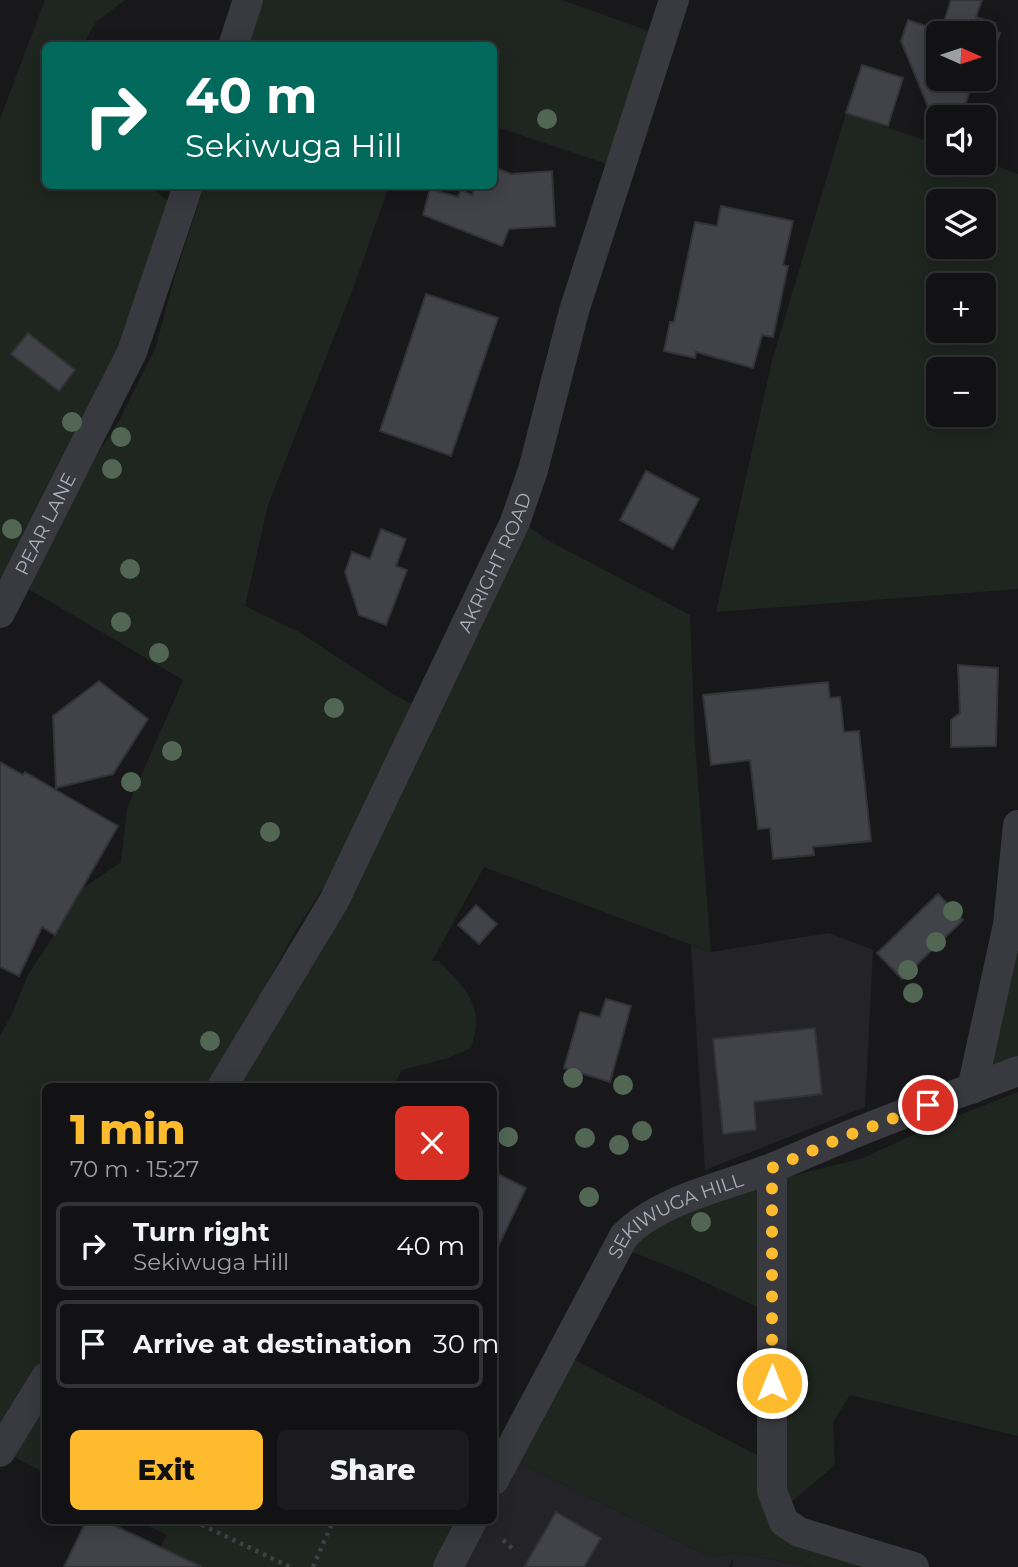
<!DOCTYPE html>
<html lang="en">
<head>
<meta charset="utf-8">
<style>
  :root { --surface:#121214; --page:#1b1b1d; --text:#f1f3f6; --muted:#9c9ea0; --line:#313234; --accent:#febb2d }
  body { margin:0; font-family:Montserrat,sans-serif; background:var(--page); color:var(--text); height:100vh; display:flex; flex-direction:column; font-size:26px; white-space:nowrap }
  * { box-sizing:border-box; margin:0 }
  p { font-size:23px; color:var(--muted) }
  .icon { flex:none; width:38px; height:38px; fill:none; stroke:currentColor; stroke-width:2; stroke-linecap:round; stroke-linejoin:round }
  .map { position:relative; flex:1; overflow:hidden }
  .details { position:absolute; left:42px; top:1083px; width:455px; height:441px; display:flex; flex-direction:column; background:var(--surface); border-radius:10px; box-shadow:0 4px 18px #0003,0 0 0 2px var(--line) }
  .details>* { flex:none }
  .top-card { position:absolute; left:42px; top:42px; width:455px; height:147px; border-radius:10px; box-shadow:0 4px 18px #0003,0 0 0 2px var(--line); background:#00695c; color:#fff; overflow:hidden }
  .needle { width:46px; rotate:93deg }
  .tools { position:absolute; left:926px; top:21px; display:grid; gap:14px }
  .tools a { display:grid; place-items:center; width:70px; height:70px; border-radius:10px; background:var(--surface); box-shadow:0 4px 18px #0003,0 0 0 2px var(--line); font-size:35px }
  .pin { position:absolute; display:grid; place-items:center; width:60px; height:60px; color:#fff; margin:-30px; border:4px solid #fff; border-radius:50%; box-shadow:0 2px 7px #0007 }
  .me { position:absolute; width:77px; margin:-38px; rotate:0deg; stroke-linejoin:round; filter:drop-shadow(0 0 5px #0008) }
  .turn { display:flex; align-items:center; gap:24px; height:147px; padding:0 28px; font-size:32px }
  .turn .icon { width:91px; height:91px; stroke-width:2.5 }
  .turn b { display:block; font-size:49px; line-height:60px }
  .round { display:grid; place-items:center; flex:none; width:74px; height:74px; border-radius:10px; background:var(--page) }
  .summary { display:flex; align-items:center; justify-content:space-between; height:119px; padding:0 28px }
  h1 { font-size:42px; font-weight:800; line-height:52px; color:var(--accent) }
  .button { display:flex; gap:14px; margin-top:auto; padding:14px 28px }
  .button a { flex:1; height:80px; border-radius:10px; background:var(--accent); color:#111; font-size:28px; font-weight:800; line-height:80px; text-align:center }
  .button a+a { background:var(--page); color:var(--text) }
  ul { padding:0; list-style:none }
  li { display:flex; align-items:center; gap:21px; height:88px; margin:0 14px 10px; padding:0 14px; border:4px solid var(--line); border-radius:10px }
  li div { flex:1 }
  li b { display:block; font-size:26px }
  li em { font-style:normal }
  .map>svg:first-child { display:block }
</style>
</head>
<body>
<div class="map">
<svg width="1018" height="1567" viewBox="0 0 1018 1567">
  <rect width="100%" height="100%" fill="#18181b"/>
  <path fill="#242428" d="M829,933L873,950L865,1107L705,1170L691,945L711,952Z
    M516,1461L711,1557L737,1553L812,1567H732L734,1558L729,1567H461L485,1521H494V1505Z"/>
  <path fill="#1e261f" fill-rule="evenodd" d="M45,0H125L96,22L86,39L90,45L46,46V186H150L178,209L127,343L0,580V119Z
    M262,0H562L663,36L622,169L494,126V46H249Z
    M846,113L938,145V163L984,161L1018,174V589L716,612L772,361ZM938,201H984V247H938ZM938,285H984V331H938ZM938,369H984V415H938Z
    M204,186H389L354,286L268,505L245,606L299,632L396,696L416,706L342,859L296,930L210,1087H46L45,1370L0,1440V1036L11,1016L28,975L70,911L79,891L121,862L127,808L183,680L27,588L81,480L120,419L155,349L175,276Z
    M528,526L549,541L690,615L695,744L711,952L484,867L432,961H439C466,990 486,1006 471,1048L445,1059L402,1070L393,1087H237Z
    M1018,930V1064L1008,1068L988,1062Z
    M1018,1092V1436L850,1395L833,1422L835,1465L783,1509L784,1538L863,1567H814L737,1553L711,1557L516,1461L571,1358L770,1462L759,1308L690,1275L627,1250L681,1213L741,1189L863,1158L939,1123Z
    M45,1396V1473L10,1455Z
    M138,1521H459L434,1567H149L167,1535Z"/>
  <path fill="#424348" stroke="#323237" stroke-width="2" d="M951,0H982L976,17L995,23L993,31L1000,33L984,80L980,79H984V33H938V79H974L961,117L929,109L901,41L908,20L941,31Z
    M862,65L903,78L888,126L846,113Z
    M494,167L511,174L552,171L555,226L509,229L502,246L423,215L430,189L458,197L461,190L472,195L476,186H494Z
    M721,206L793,221L783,265L788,266L773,337L762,335L753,368L696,352L695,358L664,351L670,322H674L695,222L717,226Z
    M426,294L498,318L451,456L380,431Z
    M28,333L75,370L59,391L11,354Z
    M646,471L699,499L673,549L620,520Z
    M381,529L406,539L396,566L407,570L386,625L359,615L345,572L352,552L370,559Z
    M958,665L998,668L996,746L951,747V720L960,713Z
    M99,681L148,719L113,774L56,788L53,716Z
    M828,682L830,698L840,697L844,732L859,731L871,841L813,847L814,855L773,859L770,828L758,829L750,760L711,765L703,695Z
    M0,762L23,775L25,772L118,826L55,935L42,927L19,976L0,967Z
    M938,894L963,920L902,979L877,953Z
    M476,905L497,924L479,944L458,925Z
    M606,999L631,1006L610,1082L564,1068L580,1012L600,1017Z
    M815,1028L822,1094L754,1102L756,1130L723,1134L713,1039Z
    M494,1172L526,1188L494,1255Z
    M556,1512L601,1538L584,1567H524Z
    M86,1521H105L202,1567H64Z"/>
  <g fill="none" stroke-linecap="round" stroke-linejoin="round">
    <path stroke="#3f4147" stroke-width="4.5" stroke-dasharray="3.5 5" stroke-linecap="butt" d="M194,1521L290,1567
      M503,1540L514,1550
      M313,1567L333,1521"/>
    <g stroke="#393a40" stroke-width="30">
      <path d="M233,46L248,0"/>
      <path id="s1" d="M0,613L132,352L188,186"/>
      <path id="s2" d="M222,1087L334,901L515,522L533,470L574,311L674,0"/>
      <path d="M972,1089L1008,925L1018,825"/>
      <path d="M772,1168V1491L784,1522L799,1532L914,1567"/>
      <path d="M0,1452L46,1377"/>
      <path id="s3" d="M494,1480L624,1236C661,1198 726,1187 774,1167C795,1159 816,1149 838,1140C897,1115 958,1094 1018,1071"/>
      <path d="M448,1567L472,1521"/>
    </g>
  </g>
  <g fill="#516754">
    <circle cx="547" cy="119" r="10"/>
    <circle cx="72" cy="422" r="10"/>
    <circle cx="121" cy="437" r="10"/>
    <circle cx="112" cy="469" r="10"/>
    <circle cx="12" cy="529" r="10"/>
    <circle cx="130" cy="569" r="10"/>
    <circle cx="121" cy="622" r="10"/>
    <circle cx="159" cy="653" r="10"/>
    <circle cx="334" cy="708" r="10"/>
    <circle cx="172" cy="751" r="10"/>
    <circle cx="131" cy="782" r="10"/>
    <circle cx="270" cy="832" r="10"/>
    <circle cx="953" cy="911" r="10"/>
    <circle cx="936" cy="942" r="10"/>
    <circle cx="908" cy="970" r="10"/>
    <circle cx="913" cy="993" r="10"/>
    <circle cx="210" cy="1041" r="10"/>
    <circle cx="573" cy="1078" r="10"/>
    <circle cx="623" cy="1085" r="10"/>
    <circle cx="642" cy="1131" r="10"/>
    <circle cx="508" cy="1137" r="10"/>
    <circle cx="585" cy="1138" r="10"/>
    <circle cx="619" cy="1145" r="10"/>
    <circle cx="589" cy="1197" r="10"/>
    <circle cx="701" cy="1222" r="10"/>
  </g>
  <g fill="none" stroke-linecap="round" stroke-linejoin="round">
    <path stroke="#febb2d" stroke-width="12" stroke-dasharray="0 21.6" d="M772,1383V1168L839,1139L928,1105"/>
  </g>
  <g text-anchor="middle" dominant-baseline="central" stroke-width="5" stroke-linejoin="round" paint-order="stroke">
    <g font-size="19" fill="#aaafbb" stroke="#131316">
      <text stroke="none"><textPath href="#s1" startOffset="100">PEAR LANE</textPath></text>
      <text stroke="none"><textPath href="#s2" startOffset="592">AKRIGHT ROAD</textPath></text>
      <text stroke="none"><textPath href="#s3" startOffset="331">SEKIWUGA HILL</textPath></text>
    </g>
  </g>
</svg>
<div class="tools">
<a><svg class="needle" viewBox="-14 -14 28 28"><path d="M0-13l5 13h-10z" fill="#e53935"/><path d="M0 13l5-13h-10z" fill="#9c9ea0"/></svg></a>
<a><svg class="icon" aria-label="sound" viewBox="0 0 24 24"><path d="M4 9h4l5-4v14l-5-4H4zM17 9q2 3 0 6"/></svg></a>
<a><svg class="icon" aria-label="layers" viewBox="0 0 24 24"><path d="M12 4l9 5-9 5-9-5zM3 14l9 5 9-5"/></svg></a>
<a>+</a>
<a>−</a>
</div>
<div class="pin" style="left:928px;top:1105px;background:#d93025"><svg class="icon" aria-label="arrive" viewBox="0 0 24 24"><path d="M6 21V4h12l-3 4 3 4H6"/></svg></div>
<svg class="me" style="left:772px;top:1383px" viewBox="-20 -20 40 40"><circle r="17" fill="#febb2d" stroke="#fff" stroke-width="3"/><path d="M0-11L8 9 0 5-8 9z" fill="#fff"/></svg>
<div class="top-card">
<div class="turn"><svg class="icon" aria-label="right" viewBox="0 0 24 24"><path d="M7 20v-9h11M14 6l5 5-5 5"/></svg><div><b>40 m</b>Sekiwuga Hill</div></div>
</div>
<section class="details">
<div class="summary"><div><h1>1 min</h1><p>70 m · 15:27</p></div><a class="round" style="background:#d93025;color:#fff"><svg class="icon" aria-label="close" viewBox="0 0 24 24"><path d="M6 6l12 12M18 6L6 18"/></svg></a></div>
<ul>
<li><svg class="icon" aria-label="right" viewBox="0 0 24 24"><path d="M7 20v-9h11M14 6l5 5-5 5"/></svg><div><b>Turn right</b><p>Sekiwuga Hill</p></div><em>40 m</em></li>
<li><svg class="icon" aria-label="arrive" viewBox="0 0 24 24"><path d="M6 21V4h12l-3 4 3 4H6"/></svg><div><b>Arrive at destination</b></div><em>30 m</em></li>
</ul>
<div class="button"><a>Exit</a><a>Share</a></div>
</section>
</div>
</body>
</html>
